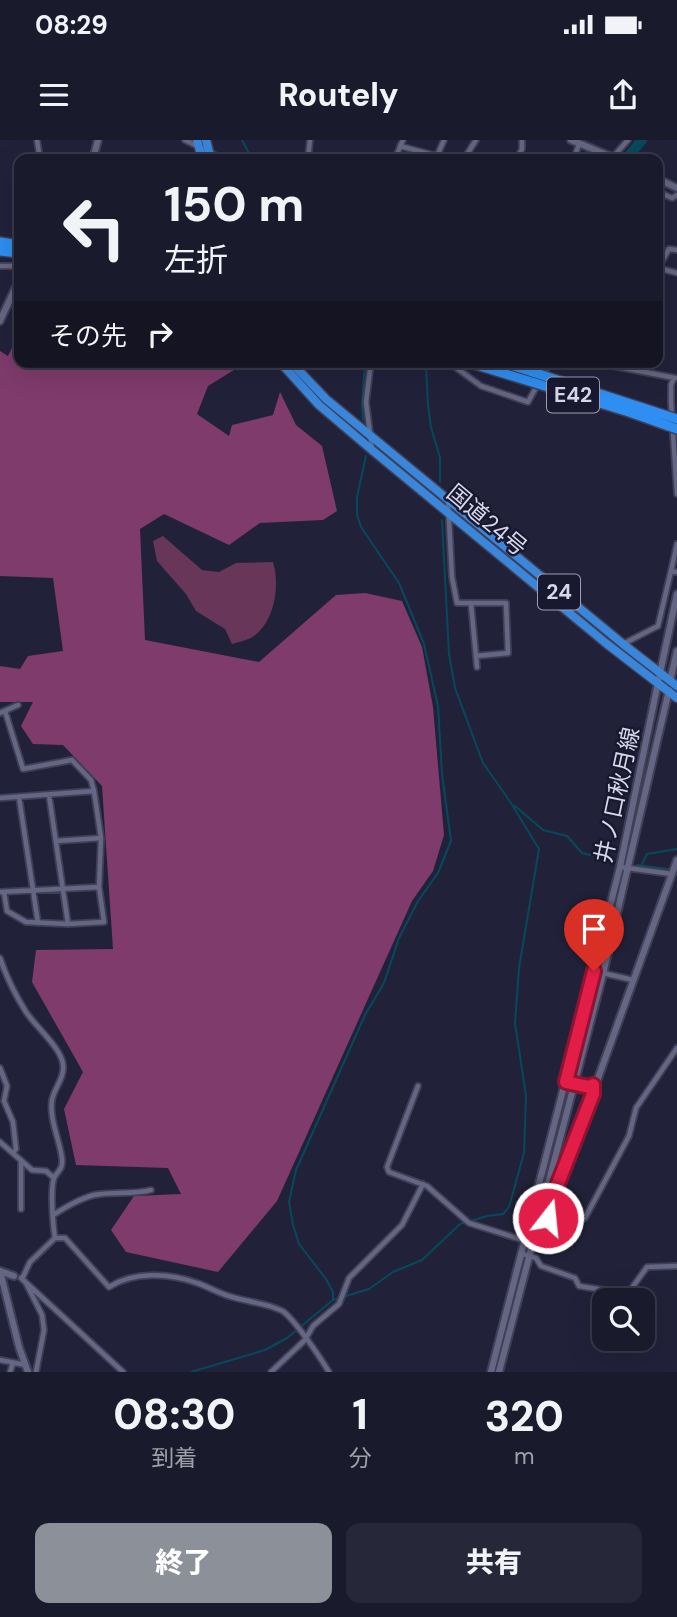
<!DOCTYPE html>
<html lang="ja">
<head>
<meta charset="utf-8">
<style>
  :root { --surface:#191a2c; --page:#262738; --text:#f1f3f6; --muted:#9fa1a9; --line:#373848; --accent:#8c9099 }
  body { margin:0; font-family:"DM Sans","Noto Sans JP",sans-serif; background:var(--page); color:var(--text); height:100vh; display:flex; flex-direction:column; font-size:26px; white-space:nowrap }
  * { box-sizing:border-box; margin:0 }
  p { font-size:23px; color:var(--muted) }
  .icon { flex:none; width:38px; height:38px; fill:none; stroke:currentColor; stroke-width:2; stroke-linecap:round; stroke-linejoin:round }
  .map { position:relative; height:1232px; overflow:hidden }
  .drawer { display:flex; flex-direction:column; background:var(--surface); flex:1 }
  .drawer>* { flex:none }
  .top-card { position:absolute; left:14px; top:14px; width:649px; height:214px; border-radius:14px; box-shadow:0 7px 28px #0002,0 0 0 2px var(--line); background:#191a2c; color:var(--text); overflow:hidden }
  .tools { position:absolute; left:592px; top:1148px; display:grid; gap:14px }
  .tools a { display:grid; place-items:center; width:63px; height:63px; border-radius:14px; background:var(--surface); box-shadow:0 7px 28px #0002,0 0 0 2px var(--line); font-size:35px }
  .pin { position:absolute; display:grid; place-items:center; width:60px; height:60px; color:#fff; margin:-72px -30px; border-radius:50% 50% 50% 0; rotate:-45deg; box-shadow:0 0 7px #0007 }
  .pin .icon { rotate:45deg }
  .me { position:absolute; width:77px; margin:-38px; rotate:16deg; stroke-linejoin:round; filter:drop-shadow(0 0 5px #0008) }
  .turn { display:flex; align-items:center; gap:24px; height:147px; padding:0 35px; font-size:32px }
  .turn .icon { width:91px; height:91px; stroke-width:2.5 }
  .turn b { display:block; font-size:49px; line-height:60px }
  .then { display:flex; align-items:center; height:66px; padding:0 35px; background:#0003; gap:14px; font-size:26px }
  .eta { display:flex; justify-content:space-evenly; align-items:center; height:119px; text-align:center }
  .eta b { font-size:42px; font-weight:800; line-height:49px }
  .cta { display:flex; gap:14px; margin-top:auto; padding:14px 35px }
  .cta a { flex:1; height:80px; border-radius:14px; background:var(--accent); color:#fff; font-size:28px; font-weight:800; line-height:80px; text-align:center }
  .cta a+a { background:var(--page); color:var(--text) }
  .status { display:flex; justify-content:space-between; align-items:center; height:49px; padding:0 35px; background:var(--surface); direction:ltr }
  .status svg { height:19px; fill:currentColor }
  header { display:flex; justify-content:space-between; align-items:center; height:91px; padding:0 35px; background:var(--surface); font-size:32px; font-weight:800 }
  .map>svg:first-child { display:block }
</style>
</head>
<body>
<div class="status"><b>08:29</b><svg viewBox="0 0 49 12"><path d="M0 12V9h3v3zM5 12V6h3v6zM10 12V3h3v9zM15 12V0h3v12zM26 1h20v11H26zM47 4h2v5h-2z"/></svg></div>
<header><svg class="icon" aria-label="menu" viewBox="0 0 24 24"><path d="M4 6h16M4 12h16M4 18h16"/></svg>Routely<svg class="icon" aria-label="share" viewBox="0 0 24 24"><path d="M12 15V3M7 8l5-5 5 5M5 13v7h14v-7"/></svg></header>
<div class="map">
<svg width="677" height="1232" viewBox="0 0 677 1232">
  <rect width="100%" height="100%" fill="#21223a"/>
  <path fill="#673659" d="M163,396L202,430L219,432L236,423L273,422C280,445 275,481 254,496C248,500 239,502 232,504L225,489L196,471L186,454L157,421L153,401Z"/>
  <path fill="#7e3b6c" d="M19,193V222H247L208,246L197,274L229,296L232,285L273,275L280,252L296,285L322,306L337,371L323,380L260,383L229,405L164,374L140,389L145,500L259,522L336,455L365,453L402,461L422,507L433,567L444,695L433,731L412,761L277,1061L218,1132L126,1112L111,1090L134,1056L181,1054L168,1028L76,1025L64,969L83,932L32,842L36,810L113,809L102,646L63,605L33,604L21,586L33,562H0V526L20,529L28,516L63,511L53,438L0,436V211L8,216Z"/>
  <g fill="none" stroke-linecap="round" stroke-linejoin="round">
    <path stroke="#07495c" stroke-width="2" d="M242,0L252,19
      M430,222L426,227L428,265L431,287L440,318V342
      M363,280L362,263L365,222
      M515,666L543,690L567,696L582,713L615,721
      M637,725L677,730
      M641,726L647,714L677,709
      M333,1159V1152L326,1139L299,1104L293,1085L289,1062L296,1030L365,875L384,843L399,798L418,761L438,733L451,701L442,634L438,566L424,504L399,443L361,387L357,375V357L366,316
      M191,1232L265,1210L287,1198L333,1160L369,1149L393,1132L422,1120L460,1084L487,1076L503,1074L509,1067L524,1013L526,956L515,883L519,828L539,709L511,663L483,623L455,548L449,514L442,380"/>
    <path stroke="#07495c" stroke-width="10" d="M626,19L642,0"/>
    <defs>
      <path id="minor" d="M37,0L40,19
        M185,0L223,19
        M400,6L437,16L444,0
        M613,17L628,0
        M308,19L310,0
        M395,19L403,0
        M464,19L476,0
        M517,19L522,9V0
        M574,19L579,4
        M658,55L663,54L672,58L677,55
        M0,126H19
        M658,128L669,109L677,110
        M658,128L677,133
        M371,222L366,262L372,309
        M445,222L451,224L481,246L528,262L550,222
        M593,222L675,238
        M674,238L671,245V262L677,354
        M448,362L452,437L457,463H506L508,513L476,516
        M677,404L671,431L677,432
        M471,464L477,527
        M623,504L658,486L671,431
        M5,571L23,629L72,620L91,640L94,651
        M0,573L18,565
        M49,655L68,784
        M19,657L38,783
        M0,658L94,651L101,698L99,747L104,782L68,784L26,782L7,771L4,752
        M56,701L101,698
        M620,727L672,734
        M0,752L99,747
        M0,818C6,836 16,856 26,872C36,887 61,908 63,924C65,938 54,948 52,960C49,980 60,1000 62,1019C63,1030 58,1030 54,1038C50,1050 53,1085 55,1098L30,1122L22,1139
        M594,831L633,840
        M0,928L7,946L4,961L13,982L16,1009L13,1013
        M418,946L387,1027L389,1032L427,1046L469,1083L526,1101
        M0,1002L32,1030L46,1031L54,1038
        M21,1021V1069
        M53,1075C66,1067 79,1059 94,1055C113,1051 132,1055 151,1050
        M540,1076L562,1080L585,1078L629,996L636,968L677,908
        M548,1078L557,1046L593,954V945
        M55,1098H65L109,1147C134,1131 170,1133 197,1143C209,1147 220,1154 232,1157C245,1161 274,1165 284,1172C297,1183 320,1217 329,1232
        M523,1114L536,1118L541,1126L575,1138L579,1146L622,1153L629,1152L647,1127L677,1126
        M21,1138L123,1232
        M26,1143L42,1175L44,1190L36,1232
        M0,1220L26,1225
        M10,1232L13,1223
        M271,1232L305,1200L313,1186L339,1164L349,1138L402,1085L423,1044"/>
      <path id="tertiary" d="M93,19L98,0
        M0,181L19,140
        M660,533L677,454
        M670,541L677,511
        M566,942L589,947L597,941L677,720
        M0,1131L14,1136"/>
      <path id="secondary" d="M571,0L617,19
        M658,39L677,48
        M0,1131L19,1207L28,1232
        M491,1232L620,727L660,533
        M499,1232L603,834L669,550"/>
      <path id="trunk" d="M197,0L202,19
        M206,0L211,19
        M280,222L319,265L372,310L607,504L677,558
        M291,222L326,259L623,504L677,546"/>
      <path id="motorway" d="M0,102L19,105
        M0,111L19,113"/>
    </defs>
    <use href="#minor" stroke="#403f55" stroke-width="8"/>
    <use href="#tertiary" stroke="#403f55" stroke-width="10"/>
    <use href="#secondary" stroke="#403f55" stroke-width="10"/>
    <use href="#trunk" stroke="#403f55" stroke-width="11"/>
    <use href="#motorway" stroke="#403f55" stroke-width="12"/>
    <use href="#minor" stroke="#646683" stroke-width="4.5"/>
    <use href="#tertiary" stroke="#646683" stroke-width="6"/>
    <use href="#secondary" stroke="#646683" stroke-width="6"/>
    <use href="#trunk" stroke="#3986db" stroke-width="8"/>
    <use href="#motorway" stroke="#2e8ef1" stroke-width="9"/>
    <defs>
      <path id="motorway-bridge" d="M467,222L629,272L677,289
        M502,222L677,279"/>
    </defs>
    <use href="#motorway-bridge" stroke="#403f55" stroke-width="12" stroke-linecap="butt"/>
    <use href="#motorway-bridge" stroke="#2e8ef1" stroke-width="9"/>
  </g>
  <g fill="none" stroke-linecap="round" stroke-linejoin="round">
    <defs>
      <path id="route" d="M548,1078L557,1046L593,954V945L589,947L566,942L594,831"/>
    </defs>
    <use href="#route" stroke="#92132f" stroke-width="18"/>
    <use href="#route" stroke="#e11d48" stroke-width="12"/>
  </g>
  <g text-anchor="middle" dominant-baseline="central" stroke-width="5" stroke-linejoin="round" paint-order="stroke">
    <g fill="#181830" stroke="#9d9eb1" stroke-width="2">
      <rect x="547" y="237.5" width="52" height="35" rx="5"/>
      <rect x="538" y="434.5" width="42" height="35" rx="5"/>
    </g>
    <g font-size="21" font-weight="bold" fill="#d6d7e8">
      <text x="573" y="255">E42</text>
      <text x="559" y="452">24</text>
    </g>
    <g font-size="23" fill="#d6d7e8" stroke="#181830">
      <text transform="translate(487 380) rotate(40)">国道24号</text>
      <text transform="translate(617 655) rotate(-78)">井ノ口秋月線</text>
    </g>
  </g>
</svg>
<div class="tools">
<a><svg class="icon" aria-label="search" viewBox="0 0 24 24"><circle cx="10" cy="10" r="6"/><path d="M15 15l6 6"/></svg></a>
</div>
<div class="pin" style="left:594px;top:831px;background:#d93025"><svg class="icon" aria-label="arrive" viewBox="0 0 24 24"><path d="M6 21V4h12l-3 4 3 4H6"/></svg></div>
<svg class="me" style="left:548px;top:1078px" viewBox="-20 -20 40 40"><circle r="17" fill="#e11d48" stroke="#fff" stroke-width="3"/><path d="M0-11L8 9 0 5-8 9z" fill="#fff"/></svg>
<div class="top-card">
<div class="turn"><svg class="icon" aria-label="left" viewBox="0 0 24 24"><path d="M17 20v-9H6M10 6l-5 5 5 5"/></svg><div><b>150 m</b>左折</div></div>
<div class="then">その先<svg class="icon" aria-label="right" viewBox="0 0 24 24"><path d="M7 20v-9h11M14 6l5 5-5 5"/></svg></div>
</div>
</div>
<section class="drawer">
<div class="eta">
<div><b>08:30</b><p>到着</p></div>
<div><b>1</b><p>分</p></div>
<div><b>320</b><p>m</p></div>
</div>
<div class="cta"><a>終了</a><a>共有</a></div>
</section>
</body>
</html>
